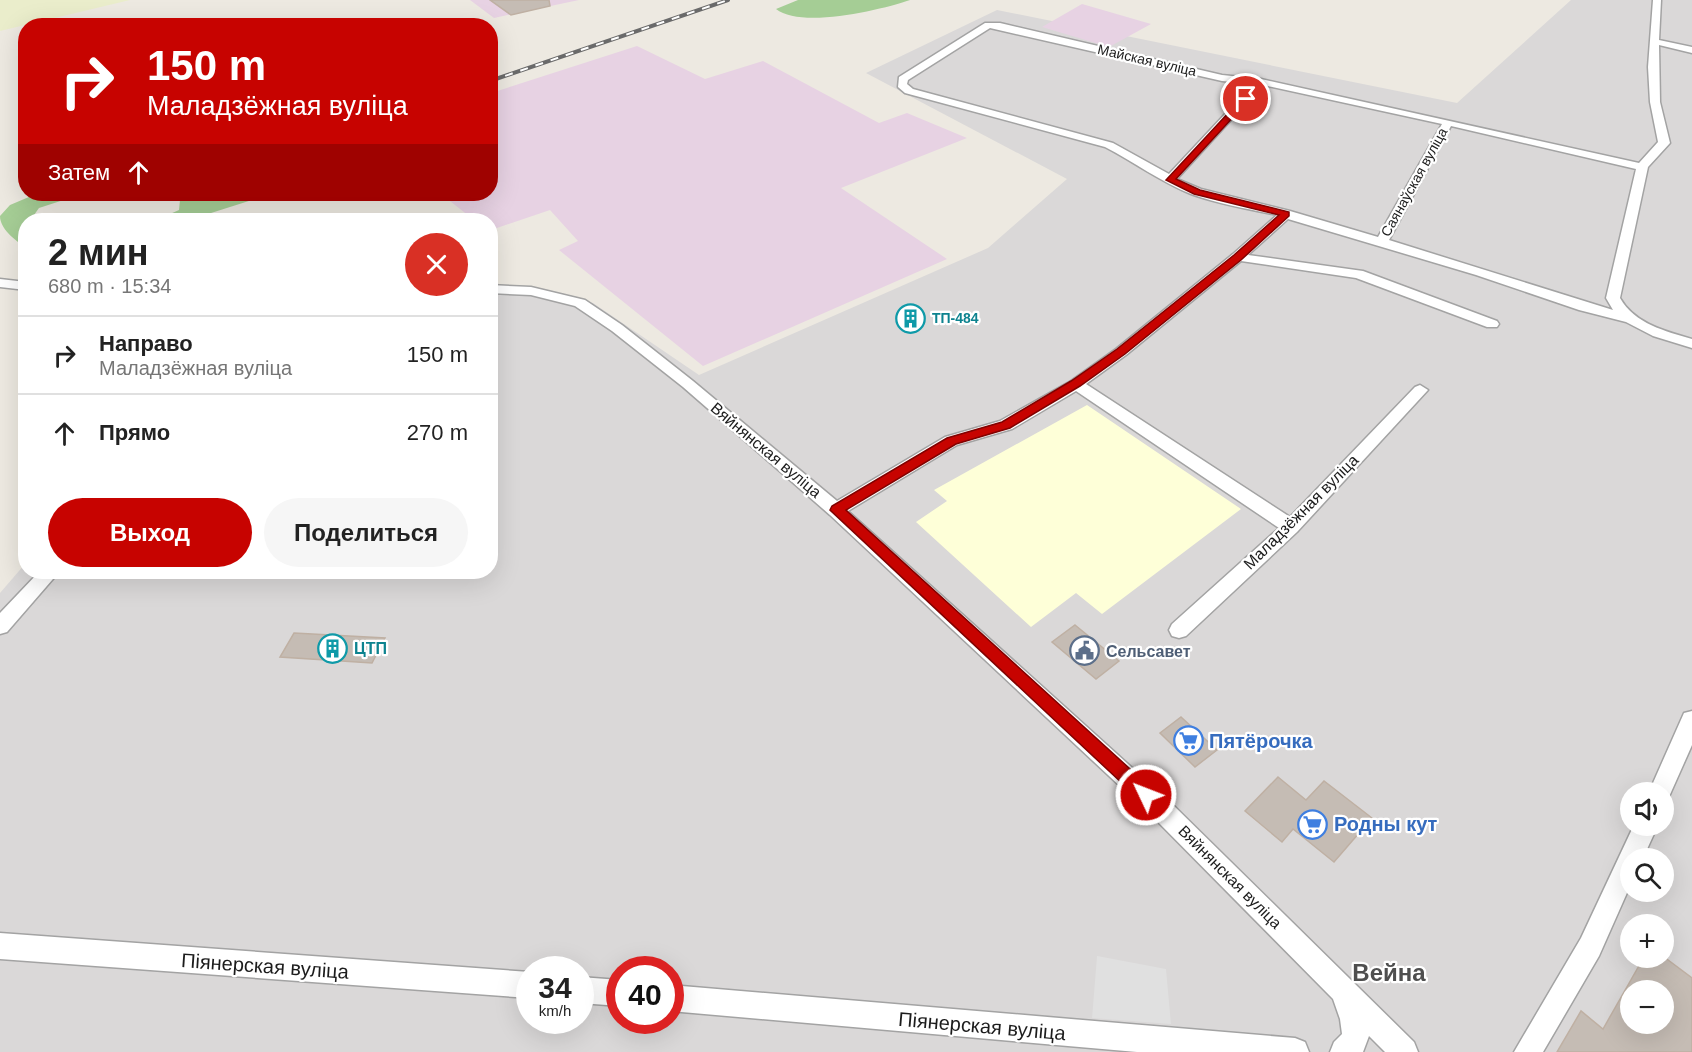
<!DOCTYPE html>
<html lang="ru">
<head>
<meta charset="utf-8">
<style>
  :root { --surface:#fff; --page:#f6f6f6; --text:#222; --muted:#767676; --line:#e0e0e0; --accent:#c70300 }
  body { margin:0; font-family:Helvetica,sans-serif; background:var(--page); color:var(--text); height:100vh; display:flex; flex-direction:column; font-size:22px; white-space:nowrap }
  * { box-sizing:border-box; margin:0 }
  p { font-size:20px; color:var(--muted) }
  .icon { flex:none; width:33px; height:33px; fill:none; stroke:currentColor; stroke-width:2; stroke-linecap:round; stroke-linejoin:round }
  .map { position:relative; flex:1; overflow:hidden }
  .side { position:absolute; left:18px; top:213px; width:480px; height:366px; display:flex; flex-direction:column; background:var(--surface); border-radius:24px; box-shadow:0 6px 24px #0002 }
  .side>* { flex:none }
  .banner { position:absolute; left:18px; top:18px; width:480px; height:183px; border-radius:24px; box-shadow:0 6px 24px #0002; background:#c70300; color:#fff; overflow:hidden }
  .controls { position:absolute; left:1620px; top:782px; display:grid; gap:12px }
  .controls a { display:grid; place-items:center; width:54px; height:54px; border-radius:50%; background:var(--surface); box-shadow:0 6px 24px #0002; font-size:30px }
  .speed { position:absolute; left:516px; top:956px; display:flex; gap:12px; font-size:30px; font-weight:700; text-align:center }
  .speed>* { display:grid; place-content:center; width:78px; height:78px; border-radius:50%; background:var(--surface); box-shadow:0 6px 24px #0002; line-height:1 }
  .speed small { font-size:15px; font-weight:400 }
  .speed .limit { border:9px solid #d22; background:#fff; color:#111 }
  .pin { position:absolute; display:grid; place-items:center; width:51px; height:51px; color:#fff; margin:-26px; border:3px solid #fff; border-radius:50%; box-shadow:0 2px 6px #0007 }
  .me { position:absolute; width:66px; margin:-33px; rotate:313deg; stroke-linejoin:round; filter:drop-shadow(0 0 4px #0008) }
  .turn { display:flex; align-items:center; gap:21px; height:126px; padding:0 30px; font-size:27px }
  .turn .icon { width:78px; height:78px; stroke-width:2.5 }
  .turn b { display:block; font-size:42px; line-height:51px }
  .then { display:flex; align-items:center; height:57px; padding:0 30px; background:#0003; gap:12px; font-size:22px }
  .round { display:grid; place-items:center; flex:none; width:63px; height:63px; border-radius:32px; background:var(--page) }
  .overview { display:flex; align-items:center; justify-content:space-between; height:102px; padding:0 30px }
  h1 { font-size:36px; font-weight:700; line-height:45px }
  .action { display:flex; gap:12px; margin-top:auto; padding:12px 30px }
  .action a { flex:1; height:69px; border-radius:36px; background:var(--accent); color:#fff; font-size:24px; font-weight:700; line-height:69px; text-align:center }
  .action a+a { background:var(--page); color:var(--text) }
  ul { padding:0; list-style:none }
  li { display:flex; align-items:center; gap:18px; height:78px; padding:0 30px; border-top:2px solid var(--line) }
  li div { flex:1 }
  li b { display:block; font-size:22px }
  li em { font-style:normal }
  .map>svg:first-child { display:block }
</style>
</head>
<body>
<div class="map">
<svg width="1692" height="1052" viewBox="0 0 1692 1052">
  <rect width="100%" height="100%" fill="#ede9e1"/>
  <path fill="#dad8d8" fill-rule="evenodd" d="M1571,0H1692V1052H0V593L25,564L26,572H490L491,286H525L593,303L699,375L988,248L1067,179L866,73L997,10L1457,103ZM1630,792H1664V825H1630ZM1630,858H1664V891H1630ZM1630,924H1664V957H1630ZM530,969H580V1020H530ZM620,969H670V1020H620ZM1630,990H1664V1023H1630Z"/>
  <path fill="#e7d2e3" d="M470,0H579L494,18Z
    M1082,4L1151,24L1109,47L1042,27Z
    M637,46L705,79L763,61L879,123L907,113L967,138L841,188L947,259L703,366L559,250L578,241L550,210L491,230L490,220H474L441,194H490L491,93Z"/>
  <path fill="#feffd8" d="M1087,405L1241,509L1102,614L1076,593L1031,627L916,522L947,501L934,490Z"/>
  <path fill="#eaedcb" d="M0,0H130L0,31Z"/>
  <path fill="#a5cd95" d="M798,0H910C881,10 801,29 776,9Z
    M36,194H82L39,208L34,215L43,220H26L25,247C15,240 0,229 0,216L10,205Z
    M175,194H271L189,220H145L161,218L179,210L180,200Z"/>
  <path fill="#e0e0e0" d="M1097,956L1166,969L1171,1024L1092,1018Z"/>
  <path fill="#c5bcb4" stroke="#bfb0a3" stroke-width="1.5" fill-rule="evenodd" d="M490,0H549L550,6L511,15Z
    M1075,625L1119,661L1096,679L1052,642Z
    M294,633L385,638L372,663L280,657Z
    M1181,717L1217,750L1195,767L1160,733Z
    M1278,777L1306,800L1324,781L1372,818L1334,862L1293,829L1282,842L1245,811Z
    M1644,957H1664L1692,978V1052H1557L1581,1011L1603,1029ZM1630,990H1664V1023H1630Z"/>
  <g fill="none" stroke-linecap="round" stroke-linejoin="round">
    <defs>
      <path id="minor" d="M1653,0H1661L1659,40L1692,47V53L1659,45L1660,102L1670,143L1648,167L1620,298C1635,324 1665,331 1692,339V348L1653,336L1626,322L1579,310L1476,275L1288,219L1248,255L1363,271L1497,321L1499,324L1497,327H1487L1356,278L1241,261L1126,355L1086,384L1290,517L1415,387L1420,385L1428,390L1297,532L1186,636L1179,638L1172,636L1169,630L1172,624L1279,528L1076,391L1012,429L957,445L848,511L1170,802L1414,1042L1418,1052H1385L1369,1036L1363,1052H1330L1334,1042L1342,1034L1340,1019L1333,999L1154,818L830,515L683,387L612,331L575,306L531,295L490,293V285L531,287L585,300L622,325L693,381L837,501L945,437L1000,421L1071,381L1116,349L1233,254L1277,215C1249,209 1218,204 1191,194C1161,182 1134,162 1105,147L905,93L898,87L899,77L985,23H1000L1222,75L1261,79L1639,163L1658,142L1650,102L1648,67ZM990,28L1222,81L1253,84L1169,174L1113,143L913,89L907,84L908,80ZM1263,85L1442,124L1378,237L1290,211L1201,189L1177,179ZM1451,126L1636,169L1606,298L1613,310L1389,240Z
        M0,279L26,282V290L0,287Z
        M39,572H59L7,632L0,634V613Z
        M1692,711V745L1668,799L1664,801V792H1649L1684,713Z
        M1634,825H1658L1643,858H1630V886L1599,956L1543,1052H1514L1581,938Z
        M0,933L530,972V998L0,959Z
        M580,977L620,980V1006L580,1003Z
        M670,985L1295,1038L1305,1042L1309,1052H1137L670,1011Z"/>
    </defs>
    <use href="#minor" stroke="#a3a3a3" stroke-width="3"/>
    <use href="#minor" fill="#fff" fill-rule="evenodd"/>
    <defs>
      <path id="rail" d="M490,81L728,0"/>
    </defs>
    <use href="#rail" stroke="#6a6a6a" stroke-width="4"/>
    <use href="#rail" stroke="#fff" stroke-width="2" stroke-dasharray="8" stroke-linecap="butt"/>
  </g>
  <path fill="#c70300" stroke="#810200" stroke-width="1.5" d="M1243,97L1250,99L1176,179L1200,190L1289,212V216L1241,260L1125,354L1080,386L1010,428L956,444L846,510L1152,789L1155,795L1152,800L1146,803L1140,800L830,510L832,506L947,438L1002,422L1071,381L1117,349L1234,255L1279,215L1194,194L1166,180Z"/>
  <defs>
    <symbol id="building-ring" viewBox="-11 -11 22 22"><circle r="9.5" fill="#fff" stroke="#0f9aa8" stroke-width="1.5"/><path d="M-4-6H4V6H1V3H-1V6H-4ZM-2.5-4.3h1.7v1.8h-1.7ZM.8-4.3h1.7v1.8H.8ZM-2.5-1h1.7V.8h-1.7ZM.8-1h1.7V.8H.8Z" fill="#0f9aa8"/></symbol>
    <symbol id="civic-ring" viewBox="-11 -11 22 22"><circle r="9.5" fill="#fff" stroke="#5c6f8a" stroke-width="1.5"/><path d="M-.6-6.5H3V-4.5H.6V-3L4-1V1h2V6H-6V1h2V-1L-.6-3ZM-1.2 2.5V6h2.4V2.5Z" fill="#5c6f8a"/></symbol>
    <symbol id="supermarket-ring" viewBox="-11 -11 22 22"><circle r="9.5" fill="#fff" stroke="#3f7fe0" stroke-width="1.5"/><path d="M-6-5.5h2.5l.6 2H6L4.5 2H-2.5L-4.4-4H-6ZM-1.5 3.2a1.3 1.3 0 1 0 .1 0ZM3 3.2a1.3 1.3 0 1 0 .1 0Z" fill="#3f7fe0"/></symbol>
  </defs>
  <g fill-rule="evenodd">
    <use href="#building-ring" x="894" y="302" width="33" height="33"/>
    <use href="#building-ring" x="316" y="632" width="33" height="33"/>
    <use href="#civic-ring" x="1068" y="634" width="33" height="33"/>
    <use href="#supermarket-ring" x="1172" y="724" width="33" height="33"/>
    <use href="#supermarket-ring" x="1296" y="808" width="33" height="33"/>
  </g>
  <g text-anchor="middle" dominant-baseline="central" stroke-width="4.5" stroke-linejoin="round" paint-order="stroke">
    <g font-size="14" fill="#1c1c1c" stroke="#fff">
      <text transform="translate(1147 60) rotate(13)">Майская вуліца</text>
      <text transform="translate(1414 182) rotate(-61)">Саянаўская вуліца</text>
    </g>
    <g font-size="14" font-weight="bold" fill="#0d838f" stroke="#fff" text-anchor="start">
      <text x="932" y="318">ТП-484</text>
    </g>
    <g font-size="16" fill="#1c1c1c" stroke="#fff">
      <text transform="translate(766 450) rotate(40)">Вяйнянская вуліца</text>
      <text transform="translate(1301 512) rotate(-45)">Маладзёжная вуліца</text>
      <text transform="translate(1230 877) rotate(45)">Вяйнянская вуліца</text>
    </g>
    <g font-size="16" font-weight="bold" fill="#0d838f" stroke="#fff" text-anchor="start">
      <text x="354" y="648">ЦТП</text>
    </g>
    <g font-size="16" font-weight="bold" fill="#4e5e75" stroke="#fff" text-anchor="start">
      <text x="1106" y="651">Сельсавет</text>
    </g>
    <g font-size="20" font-weight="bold" fill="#366cbe" stroke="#fff" text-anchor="start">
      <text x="1209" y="741">Пятёрочка</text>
      <text x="1334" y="824">Родны кут</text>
    </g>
    <g font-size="20" fill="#1c1c1c" stroke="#fff">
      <text transform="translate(265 966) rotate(4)">Піянерская вуліца</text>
      <text transform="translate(982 1026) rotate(5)">Піянерская вуліца</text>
    </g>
    <g font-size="24" font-weight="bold" fill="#4f4f4f" stroke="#fff">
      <text x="1389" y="972">Вейна</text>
    </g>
  </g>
</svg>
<div class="controls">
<a><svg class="icon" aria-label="sound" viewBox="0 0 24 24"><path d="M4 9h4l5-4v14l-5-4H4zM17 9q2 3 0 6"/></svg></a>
<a><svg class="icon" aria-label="search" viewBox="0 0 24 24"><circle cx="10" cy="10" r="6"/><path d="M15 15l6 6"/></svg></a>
<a>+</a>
<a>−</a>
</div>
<div class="speed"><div>34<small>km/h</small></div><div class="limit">40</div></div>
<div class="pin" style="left:1246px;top:99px;background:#d93025"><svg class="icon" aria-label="arrive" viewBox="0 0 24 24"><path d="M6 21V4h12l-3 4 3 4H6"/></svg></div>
<svg class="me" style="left:1146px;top:795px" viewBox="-20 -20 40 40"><circle r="17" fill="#c70300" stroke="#fff" stroke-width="3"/><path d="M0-11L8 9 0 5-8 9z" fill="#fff"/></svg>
<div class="banner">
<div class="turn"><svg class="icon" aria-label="right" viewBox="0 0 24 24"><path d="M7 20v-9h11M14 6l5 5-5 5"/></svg><div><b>150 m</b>Маладзёжная вуліца</div></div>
<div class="then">Затем<svg class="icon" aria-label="ahead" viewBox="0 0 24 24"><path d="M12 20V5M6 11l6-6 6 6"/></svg></div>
</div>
<section class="side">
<div class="overview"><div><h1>2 мин</h1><p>680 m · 15:34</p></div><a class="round" style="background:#d93025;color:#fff"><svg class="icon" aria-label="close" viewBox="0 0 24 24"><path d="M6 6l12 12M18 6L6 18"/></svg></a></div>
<ul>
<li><svg class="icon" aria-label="right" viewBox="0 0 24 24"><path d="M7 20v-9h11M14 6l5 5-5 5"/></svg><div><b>Направо</b><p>Маладзёжная вуліца</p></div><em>150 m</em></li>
<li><svg class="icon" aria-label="ahead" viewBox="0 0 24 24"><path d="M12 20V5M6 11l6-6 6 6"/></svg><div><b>Прямо</b></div><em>270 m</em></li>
</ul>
<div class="action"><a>Выход</a><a>Поделиться</a></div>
</section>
</div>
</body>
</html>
